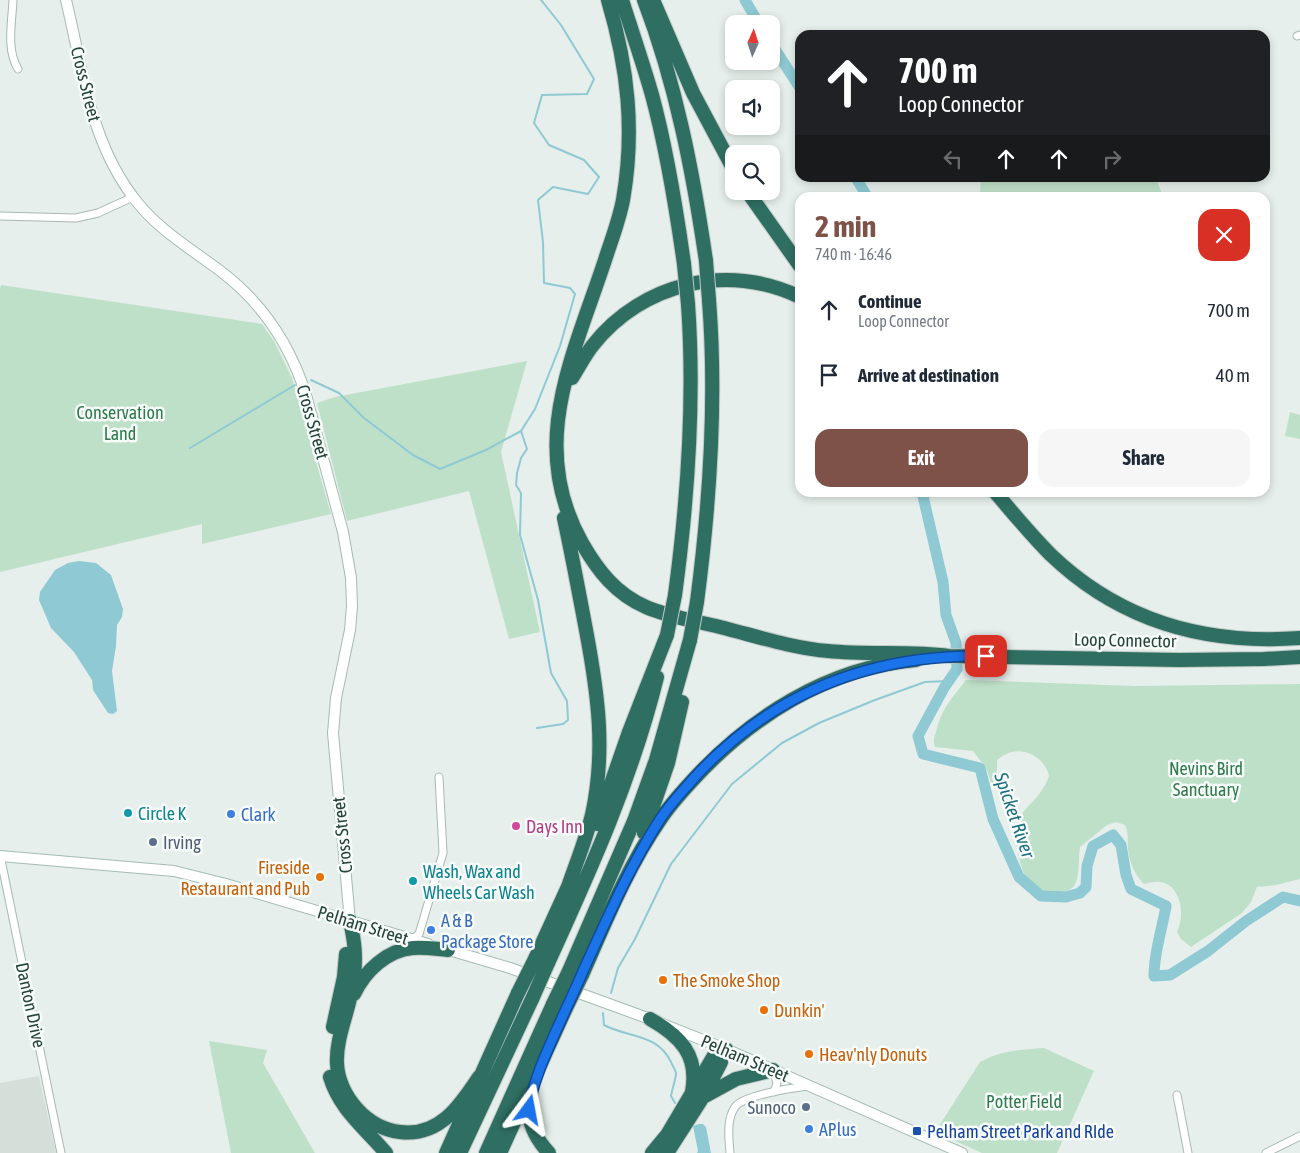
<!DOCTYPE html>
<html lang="en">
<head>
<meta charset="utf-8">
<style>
  :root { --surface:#fff; --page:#f6f6f7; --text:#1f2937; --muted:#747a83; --accent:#7f5249 }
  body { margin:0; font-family:"Asap Condensed",sans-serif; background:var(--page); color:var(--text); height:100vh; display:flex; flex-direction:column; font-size:19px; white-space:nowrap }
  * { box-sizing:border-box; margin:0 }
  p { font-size:16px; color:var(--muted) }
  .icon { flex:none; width:28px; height:28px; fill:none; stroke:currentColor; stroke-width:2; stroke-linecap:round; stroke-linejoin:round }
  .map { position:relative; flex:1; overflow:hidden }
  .drawer { position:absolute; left:795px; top:192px; width:475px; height:305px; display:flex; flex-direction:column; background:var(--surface); border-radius:15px; box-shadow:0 2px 8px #0003 }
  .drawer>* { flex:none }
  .banner { position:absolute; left:795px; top:30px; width:475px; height:152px; border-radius:15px; box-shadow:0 2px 8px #0003; background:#202124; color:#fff; overflow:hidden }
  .needle { width:32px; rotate:3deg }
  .fabs { position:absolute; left:725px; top:15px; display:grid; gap:10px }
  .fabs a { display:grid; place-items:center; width:55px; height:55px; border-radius:10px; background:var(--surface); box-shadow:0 2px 8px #0003; font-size:25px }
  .pin { position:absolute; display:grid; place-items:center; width:42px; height:42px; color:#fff; margin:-21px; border-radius:10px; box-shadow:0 2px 8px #0006 }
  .me { position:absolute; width:55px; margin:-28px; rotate:13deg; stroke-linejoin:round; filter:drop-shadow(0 0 4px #0008) }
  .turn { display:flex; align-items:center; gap:18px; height:105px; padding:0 20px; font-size:22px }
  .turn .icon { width:65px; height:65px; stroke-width:2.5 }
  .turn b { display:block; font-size:35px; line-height:42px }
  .lanes { display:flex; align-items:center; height:48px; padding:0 20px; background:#0003; justify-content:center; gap:25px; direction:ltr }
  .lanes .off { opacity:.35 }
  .round { display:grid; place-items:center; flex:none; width:52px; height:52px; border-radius:15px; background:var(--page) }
  .headline { display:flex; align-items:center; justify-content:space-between; height:85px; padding:0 20px }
  h1 { font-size:30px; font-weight:700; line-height:38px; color:var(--accent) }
  .primary-button { display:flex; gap:10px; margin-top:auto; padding:10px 20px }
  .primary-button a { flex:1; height:58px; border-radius:15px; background:var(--accent); color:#fff; font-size:20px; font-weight:700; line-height:58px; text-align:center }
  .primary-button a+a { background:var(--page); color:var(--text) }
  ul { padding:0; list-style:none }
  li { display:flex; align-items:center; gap:15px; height:65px; padding:0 20px }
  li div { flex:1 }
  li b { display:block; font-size:19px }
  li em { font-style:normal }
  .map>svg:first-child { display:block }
</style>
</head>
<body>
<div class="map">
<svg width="1300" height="1153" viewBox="0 0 1300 1153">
  <rect width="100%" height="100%" fill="#e6efeb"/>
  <path fill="#d4dfda" d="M39,1076L56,1153H0V1083Z"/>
  <path fill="#bfe0c8" d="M981,178H1156L1163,197H993L980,195Z
    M1,285L262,324L274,341L292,378L331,514L202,544V524L0,572V289Z
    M527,361L501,452L540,632L509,639L469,491L347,521L317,403L335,397Z
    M1290,412L1300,415V439L1285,436Z
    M966,680L1135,686L1300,684V879L1276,885L1257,887L1251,902L1242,913L1191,947L1181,939L1177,932C1185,917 1182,885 1160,882C1156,881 1149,883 1144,884C1135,875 1129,862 1128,849C1127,840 1129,834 1125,825L1116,822L1107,825L1080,847C1078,858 1080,872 1076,882C1070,900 1036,893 1027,880C1021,870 1013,839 1016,828C1020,810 1033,804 1042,790C1045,786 1047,781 1049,776C1046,761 1029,748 1012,752C1007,753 1001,757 997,760V776L994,785L991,782L986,768L973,751L935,747C933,742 934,737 936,732C941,709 952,698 966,680Z
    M209,1041L267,1050L263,1063L315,1153H231Z
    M1044,1048L1094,1071L1057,1153H982L935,1132L980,1062C1002,1050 1020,1050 1044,1048Z"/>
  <path fill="#8ec9d4" d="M79,561L96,563L111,575L123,609L122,617L117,625L116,646L112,671L117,711L113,714L108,713L93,690L92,680L74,652L51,628L39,600L40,592L55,570L68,563Z
    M699,1124H703L706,1127L711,1153H697L698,1151L693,1126Z"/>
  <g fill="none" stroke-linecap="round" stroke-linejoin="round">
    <path stroke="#8ec9d4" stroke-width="2" d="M311,380L339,393L364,418L413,455L440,469L486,450L521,431L535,409L560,346L575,294L570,288L544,283L543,242L538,200L553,187L588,194L599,177L584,160L549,145L534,123L542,95L587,94L594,79L561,25L541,0
      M521,431L527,449L521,458L517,473L516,485L521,493L520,535L538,600L551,673L567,701L568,720L563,724L537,728
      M190,448L295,385
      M611,993L618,968L635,939L671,864L732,784L782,743L819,723L875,700L925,682L949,681
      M603,1013L604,1025C628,1038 657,1033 671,1062C672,1065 675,1069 676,1073C676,1079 672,1089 671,1096L675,1103"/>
    <path stroke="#8ec9d4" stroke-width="11" d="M745,0L759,24
      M771,43L800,88
      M856,178L868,198
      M922,492L943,582L946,615L956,643L957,669L944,688L918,736L923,754L980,768L993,819L1019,877L1041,896L1066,897L1080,893L1086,887L1087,866L1093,846L1113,835L1121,845L1126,875L1131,889L1166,906C1162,930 1154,952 1154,976L1170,975L1208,951L1246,921L1283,897L1300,901"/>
    <defs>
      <path id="street" d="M13,0C12,23 6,49 18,69
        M1297,36L1300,35
        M0,216L76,218L98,213L133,197
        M0,855L61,1153
        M412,940L419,934L443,853L439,777
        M773,1070L777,1083L774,1092
        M1177,1095L1188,1153
        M730,1153C729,1139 726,1120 735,1107C744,1095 792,1088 808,1086
        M1266,1153L1300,1136"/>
      <path id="secondary" d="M66,0C83,70 90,144 137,202C159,230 191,249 219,270C262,302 290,344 306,395L343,532L351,578L352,606L350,630L336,698L333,733L350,921
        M0,856L174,871L226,884L428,944
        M442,948L510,968L650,1019L728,1050L962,1153"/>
      <path id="highway" d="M608,0C628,68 635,130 623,200C619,221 611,241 605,260C573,357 527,445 582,543C598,571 616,594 646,607C669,617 696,621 720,627C756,636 792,648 828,651C868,655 909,651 949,656L1179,660L1264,659L1300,657
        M622,0C632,32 643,63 652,95C667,150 676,207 684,264
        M644,0C676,84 693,172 706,261
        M653,0L693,93L734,170
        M747,191L800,266
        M572,378C579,367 585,355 593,345C642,283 728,262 800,297
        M995,492C1013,513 1031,535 1051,555C1120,621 1206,645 1300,638
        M564,518C572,555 579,593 586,630C598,694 606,751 592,815C586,839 577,861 569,884
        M675,595C688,498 695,402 688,304
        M697,602C710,502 717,401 709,300
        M597,824L629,732L667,635
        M644,833L668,763L682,702
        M350,921C355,943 356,956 354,978C348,1027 317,1063 357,1109C368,1121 383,1130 400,1132C439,1137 460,1106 479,1077
        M535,959L572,878
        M548,963C591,869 632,778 657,677
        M569,971L634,821L656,760L690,640
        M582,975C605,923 627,868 660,820C669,806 680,794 691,782C749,718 828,667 916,660
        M354,994C365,971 387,950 413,948C425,947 436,949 448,950
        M650,1019C680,1036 699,1055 692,1092
        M333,1027L344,977L346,954
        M330,1077C340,1110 365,1128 386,1153
        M531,1095C525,1117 534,1137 549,1153
        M703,1097L736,1079L773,1070
        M446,1153L518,993
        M460,1153L533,997
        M486,1153L553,1004
        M500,1153L566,1008
        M652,1153L667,1135L715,1054L726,1049
        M667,1153L703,1097L721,1062"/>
    </defs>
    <use href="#street" stroke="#a8b8b2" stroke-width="9"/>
    <use href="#secondary" stroke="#a4bbb3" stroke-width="12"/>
    <use href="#highway" stroke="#c2cac8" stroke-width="16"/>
    <use href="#street" stroke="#fff" stroke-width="7"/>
    <use href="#secondary" stroke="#fff" stroke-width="10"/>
    <use href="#highway" stroke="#2f6f62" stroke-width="14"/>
    <defs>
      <path id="highway-bridge" d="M706,261L709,300
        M684,264L688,304
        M667,635L675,595
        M690,640L697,602
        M518,993L535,959
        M533,997L548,963
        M553,1004L569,971
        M566,1008L582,975"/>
    </defs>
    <use href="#highway-bridge" stroke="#c2cac8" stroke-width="16" stroke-linecap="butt"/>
    <use href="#highway-bridge" stroke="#2f6f62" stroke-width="14"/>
  </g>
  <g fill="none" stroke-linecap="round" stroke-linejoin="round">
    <defs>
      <path id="route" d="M529,1110C530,1094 536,1080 541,1066C554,1033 570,1002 584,969C607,919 629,868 659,821C669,805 683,791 695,777C773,692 871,654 986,656"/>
    </defs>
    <use href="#route" stroke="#114b97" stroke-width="12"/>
    <use href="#route" stroke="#1a73e8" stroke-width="9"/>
  </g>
  <g fill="#0f9aa8" stroke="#f7fbf9" stroke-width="2">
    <circle cx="128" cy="813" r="5"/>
    <circle cx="413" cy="881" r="5"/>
  </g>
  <g fill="#3f7fe0" stroke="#f7fbf9" stroke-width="2">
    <circle cx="231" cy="814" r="5"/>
    <circle cx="431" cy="930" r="5"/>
    <circle cx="809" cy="1129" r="5"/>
  </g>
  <circle fill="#d1479c" stroke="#f7fbf9" stroke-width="2" cx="516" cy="826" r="5"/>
  <g fill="#5c6f8a" stroke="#f7fbf9" stroke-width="2">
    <circle cx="153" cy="842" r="5"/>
    <circle cx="806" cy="1107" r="5"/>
  </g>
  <g fill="#e8710a" stroke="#f7fbf9" stroke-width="2">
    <circle cx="320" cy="877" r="5"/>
    <circle cx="663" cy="980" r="5"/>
    <circle cx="764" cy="1010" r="5"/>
    <circle cx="809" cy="1054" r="5"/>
  </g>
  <rect fill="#1a4fb4" stroke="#f7fbf9" stroke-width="2" x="912" y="1126" width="10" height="10" rx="2.5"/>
  <g text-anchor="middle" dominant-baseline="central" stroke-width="5" stroke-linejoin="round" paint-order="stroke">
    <g font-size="18" fill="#24423a" stroke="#f7fbf9">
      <text transform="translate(86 84) rotate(76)">Cross Street</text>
      <text transform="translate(313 422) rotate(74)">Cross Street</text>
      <text transform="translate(1125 640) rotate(1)">Loop Connector</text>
      <text transform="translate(342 835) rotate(-96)">Cross Street</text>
      <text transform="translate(363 925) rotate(17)">Pelham Street</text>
      <text transform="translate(31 1005) rotate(78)">Danton Drive</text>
      <text transform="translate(745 1058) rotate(23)">Pelham Street</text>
    </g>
    <g font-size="18" fill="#2d7a4b" stroke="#f7fbf9">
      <text x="120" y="412">Conservation<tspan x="120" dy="21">Land</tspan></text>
      <text x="1206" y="768">Nevins Bird<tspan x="1206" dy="21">Sanctuary</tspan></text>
      <text x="1024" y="1101">Potter Field</text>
    </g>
    <g font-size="18" fill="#0d838f" stroke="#f7fbf9" text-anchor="start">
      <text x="138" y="813">Circle K</text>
      <text x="423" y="871">Wash, Wax and<tspan x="423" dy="21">Wheels Car Wash</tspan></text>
    </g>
    <g font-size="18" fill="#366cbe" stroke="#f7fbf9" text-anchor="start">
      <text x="241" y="814">Clark</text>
      <text x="441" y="920">A &amp; B<tspan x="441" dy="21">Package Store</tspan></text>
      <text x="819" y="1129">APlus</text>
    </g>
    <g font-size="18" fill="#b23c85" stroke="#f7fbf9" text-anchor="start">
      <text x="526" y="826">Days Inn</text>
    </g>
    <g font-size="18" fill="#4e5e75" stroke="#f7fbf9" text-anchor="start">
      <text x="163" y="842">Irving</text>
      <text x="796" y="1107" text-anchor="end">Sunoco</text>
    </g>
    <g font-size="18" fill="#c56008" stroke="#f7fbf9" text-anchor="start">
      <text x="310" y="867" text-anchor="end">Fireside<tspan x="310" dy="21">Restaurant and Pub</tspan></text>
      <text x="673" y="980">The Smoke Shop</text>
      <text x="774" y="1010">Dunkin'</text>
      <text x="819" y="1054">Heav'nly Donuts</text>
    </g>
    <g font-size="18" fill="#164399" stroke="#f7fbf9" text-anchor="start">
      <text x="927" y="1131">Pelham Street Park and RIde</text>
    </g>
    <g font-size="19" font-style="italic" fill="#1c6f80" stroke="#f7fbf9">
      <text transform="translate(1015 815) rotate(71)">Spicket River</text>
    </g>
  </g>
</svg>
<div class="fabs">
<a><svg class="needle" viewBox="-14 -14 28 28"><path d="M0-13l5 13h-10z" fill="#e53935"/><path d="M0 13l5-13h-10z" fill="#747a83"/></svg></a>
<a><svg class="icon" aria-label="sound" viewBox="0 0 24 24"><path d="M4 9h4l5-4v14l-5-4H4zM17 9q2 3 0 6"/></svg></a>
<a><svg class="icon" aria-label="search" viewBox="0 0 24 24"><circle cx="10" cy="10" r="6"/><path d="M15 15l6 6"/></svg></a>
</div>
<div class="pin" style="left:986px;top:656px;background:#d93025"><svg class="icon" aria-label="arrive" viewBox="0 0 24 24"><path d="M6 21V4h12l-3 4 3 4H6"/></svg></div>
<svg class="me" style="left:529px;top:1110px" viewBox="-20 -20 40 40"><path d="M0-17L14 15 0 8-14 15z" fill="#1a73e8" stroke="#fff" stroke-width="4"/></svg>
<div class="banner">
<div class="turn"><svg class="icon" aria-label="ahead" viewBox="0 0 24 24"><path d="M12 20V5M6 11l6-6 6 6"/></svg><div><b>700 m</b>Loop Connector</div></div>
<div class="lanes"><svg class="icon off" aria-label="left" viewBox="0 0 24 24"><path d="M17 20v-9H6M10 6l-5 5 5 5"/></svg><svg class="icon" aria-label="ahead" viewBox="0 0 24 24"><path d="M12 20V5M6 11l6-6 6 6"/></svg><svg class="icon" aria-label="ahead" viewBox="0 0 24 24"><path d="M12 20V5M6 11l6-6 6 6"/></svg><svg class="icon off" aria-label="right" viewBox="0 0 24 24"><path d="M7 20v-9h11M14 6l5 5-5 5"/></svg></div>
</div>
<section class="drawer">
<div class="headline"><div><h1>2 min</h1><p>740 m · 16:46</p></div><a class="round" style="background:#d93025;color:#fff"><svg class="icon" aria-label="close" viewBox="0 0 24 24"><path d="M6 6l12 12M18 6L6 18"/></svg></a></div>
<ul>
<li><svg class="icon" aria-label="ahead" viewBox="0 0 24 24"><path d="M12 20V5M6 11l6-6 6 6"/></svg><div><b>Continue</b><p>Loop Connector</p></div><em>700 m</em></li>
<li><svg class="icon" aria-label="arrive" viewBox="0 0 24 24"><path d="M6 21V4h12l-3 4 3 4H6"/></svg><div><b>Arrive at destination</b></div><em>40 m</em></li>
</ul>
<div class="primary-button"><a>Exit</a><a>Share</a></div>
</section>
</div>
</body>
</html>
